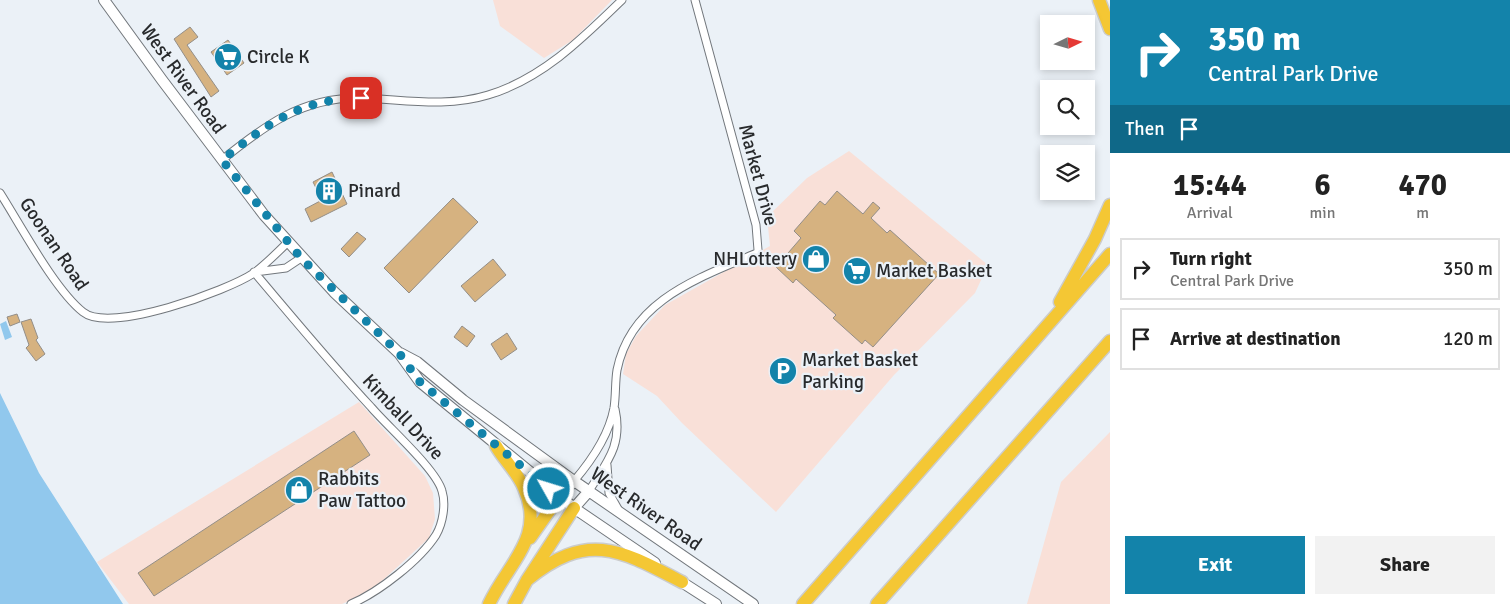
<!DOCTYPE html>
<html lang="en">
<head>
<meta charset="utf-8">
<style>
  :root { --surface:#fff; --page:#f2f2f2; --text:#222; --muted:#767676; --line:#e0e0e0; --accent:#1383aa }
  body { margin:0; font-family:Signika,sans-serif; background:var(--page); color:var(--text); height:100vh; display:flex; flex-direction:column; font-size:19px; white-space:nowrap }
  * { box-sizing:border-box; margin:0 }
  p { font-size:16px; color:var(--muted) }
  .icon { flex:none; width:28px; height:28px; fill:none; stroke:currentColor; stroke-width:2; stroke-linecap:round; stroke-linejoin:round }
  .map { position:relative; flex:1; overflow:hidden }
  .drawer { display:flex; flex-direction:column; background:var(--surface); width:400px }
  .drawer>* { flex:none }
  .banner { background:#1383aa; color:#fff; overflow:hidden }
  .needle { width:32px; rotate:85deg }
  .controls { position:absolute; left:1040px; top:15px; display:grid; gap:10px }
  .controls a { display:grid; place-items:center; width:55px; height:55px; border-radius:0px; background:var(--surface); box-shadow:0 2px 8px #0003; font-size:25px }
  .pin { position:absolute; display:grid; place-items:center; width:42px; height:42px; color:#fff; margin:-21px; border-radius:10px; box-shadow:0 2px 8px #0006 }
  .me { position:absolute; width:55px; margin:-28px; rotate:309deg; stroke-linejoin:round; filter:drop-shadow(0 0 4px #0008) }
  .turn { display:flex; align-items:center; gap:18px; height:105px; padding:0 15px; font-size:22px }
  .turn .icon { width:65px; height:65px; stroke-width:2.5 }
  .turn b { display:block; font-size:35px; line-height:42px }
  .then { display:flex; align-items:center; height:48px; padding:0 15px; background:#0003; gap:10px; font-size:19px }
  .eta { display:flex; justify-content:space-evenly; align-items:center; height:85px; text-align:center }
  .eta b { font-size:30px; font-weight:700; line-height:35px }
  .button { display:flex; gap:10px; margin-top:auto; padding:10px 15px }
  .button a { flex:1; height:58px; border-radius:0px; background:var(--accent); color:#fff; font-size:20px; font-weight:700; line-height:58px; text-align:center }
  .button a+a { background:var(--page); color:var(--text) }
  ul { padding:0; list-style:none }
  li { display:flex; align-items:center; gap:15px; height:62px; margin:0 10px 8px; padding:0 5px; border:2px solid var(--line); border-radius:0px }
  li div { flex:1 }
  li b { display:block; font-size:19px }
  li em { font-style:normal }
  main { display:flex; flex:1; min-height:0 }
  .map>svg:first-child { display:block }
</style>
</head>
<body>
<main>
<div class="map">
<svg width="1110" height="604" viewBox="0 0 1110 604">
  <rect width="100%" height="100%" fill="#ebf1f7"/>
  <path fill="#f9e0d8" d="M493,0H612L573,40L544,58L500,26Z
    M849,151L988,265L975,293L894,375L776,512L682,423L657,396L623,374L626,354L636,336L665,305L770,246L767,217L807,178Z
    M359,402L425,476L433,493L435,519L429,538L371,591L342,604H129L97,562Z
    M1110,432V604H1027L1061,482Z"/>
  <path fill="#91c8ed" d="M6,321L12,337L5,340L0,324Z
    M0,393L39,473L123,604H0Z"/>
  <path fill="#d6b280" stroke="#938e88" d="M190,27L198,37L187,45L219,91L211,97L174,39Z
    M228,40L244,63L227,75L211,52Z
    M332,172L347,204L311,222L305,209L322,200L313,182Z
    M837,191L863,214L873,202L880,208L871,218L887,233L890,230L939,274L873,347L865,340L862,344L833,318L836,315L796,279L793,283L776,267L801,238L794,231L820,201L825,205Z
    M453,198L478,222L409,293L384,268Z
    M357,232L366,239L349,257L341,249Z
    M493,259L506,275L475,302L461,286Z
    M17,314L20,322L10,326L7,317Z
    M31,319L38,338L36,340L45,354L36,361L26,348L29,345L21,322Z
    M462,326L475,336L467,347L454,337Z
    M507,333L517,349L501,360L491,344Z
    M354,431L370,455L154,596L138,573Z"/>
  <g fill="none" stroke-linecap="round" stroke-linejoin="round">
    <defs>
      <path id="minor" d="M222,160C264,126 302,97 360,98C402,99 446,108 488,95C542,79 583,38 622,0
        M0,193C21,226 55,290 83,312C110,334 227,291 254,273C266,264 277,253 288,242
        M254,272C293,318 331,364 371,407C388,427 436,469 442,491C446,504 443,523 436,535C420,560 379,592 351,604
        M255,272L286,268L301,258
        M607,465L609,493L618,509
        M574,481C592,460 609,435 614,408C616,395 615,382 617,370C631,300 699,278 757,253L758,250L756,225L695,0
        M589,491C607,462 623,445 615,409"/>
      <path id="secondary" d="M104,0L162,80L264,215L334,292L399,353L420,382L574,508L655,563
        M400,353L417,362L463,400L574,481L753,604
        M559,497L574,481
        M574,508L589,491
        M677,579L716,604"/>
      <path id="motorway" d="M1099,0L1110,29
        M1060,302L1095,239L1110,205
        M530,538L559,497
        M527,580C588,530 621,550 682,582
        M489,604C508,563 546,537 524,488C518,473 504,460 496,446
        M514,604L527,580L574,508
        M803,604L1110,254
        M877,604L1110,341"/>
    </defs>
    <use href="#minor" stroke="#72777c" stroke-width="9"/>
    <use href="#secondary" stroke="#72777c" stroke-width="12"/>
    <use href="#motorway" stroke="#cbcccc" stroke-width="15"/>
    <use href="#minor" stroke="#fff" stroke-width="7"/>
    <use href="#secondary" stroke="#fff" stroke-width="10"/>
    <use href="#motorway" stroke="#f4c734" stroke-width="12"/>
  </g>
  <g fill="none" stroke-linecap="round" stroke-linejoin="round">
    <path stroke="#1383aa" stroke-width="9" stroke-dasharray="0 16.2" d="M361,98C300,99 267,124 222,160L301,258L399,353L420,382L549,489"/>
  </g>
  <defs>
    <symbol id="supermarket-disc" viewBox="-11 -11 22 22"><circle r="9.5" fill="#1383aa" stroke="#ebf1f7"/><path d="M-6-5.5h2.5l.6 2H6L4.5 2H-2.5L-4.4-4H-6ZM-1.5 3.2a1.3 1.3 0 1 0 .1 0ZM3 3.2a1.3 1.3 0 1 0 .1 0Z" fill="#fff"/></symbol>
    <symbol id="building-disc" viewBox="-11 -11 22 22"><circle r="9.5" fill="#1383aa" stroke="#ebf1f7"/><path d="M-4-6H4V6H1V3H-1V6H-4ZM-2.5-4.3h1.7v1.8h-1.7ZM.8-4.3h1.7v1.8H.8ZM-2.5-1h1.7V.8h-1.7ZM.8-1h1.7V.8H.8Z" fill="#fff"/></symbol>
    <symbol id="shop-disc" viewBox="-11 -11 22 22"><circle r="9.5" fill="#1383aa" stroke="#ebf1f7"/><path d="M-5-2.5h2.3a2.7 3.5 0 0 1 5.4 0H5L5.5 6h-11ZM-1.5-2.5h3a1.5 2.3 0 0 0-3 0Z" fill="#fff"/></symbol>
    <symbol id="parking-disc" viewBox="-11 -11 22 22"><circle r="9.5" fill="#1383aa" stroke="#ebf1f7"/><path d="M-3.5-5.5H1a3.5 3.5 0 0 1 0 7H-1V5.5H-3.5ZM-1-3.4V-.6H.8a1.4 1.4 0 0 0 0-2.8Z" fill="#fff"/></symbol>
  </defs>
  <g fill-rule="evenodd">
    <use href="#supermarket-disc" x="212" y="41" width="32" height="32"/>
    <use href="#building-disc" x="313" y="175" width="32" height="32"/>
    <use href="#shop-disc" x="800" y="243" width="32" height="32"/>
    <use href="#supermarket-disc" x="841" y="255" width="32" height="32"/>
    <use href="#parking-disc" x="767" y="355" width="32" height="32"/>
    <use href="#shop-disc" x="283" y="474" width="32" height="32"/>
  </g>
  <g text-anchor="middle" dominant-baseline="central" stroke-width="4.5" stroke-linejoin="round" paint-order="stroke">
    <g font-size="19" fill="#282a2c" stroke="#ebf1f7" text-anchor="start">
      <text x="247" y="57">Circle K</text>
      <text x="348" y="191">Pinard</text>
      <text x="797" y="259" text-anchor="end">NHLottery</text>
      <text x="876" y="271">Market Basket</text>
      <text x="802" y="360">Market Basket<tspan x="802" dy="22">Parking</tspan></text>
      <text x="318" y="479">Rabbits<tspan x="318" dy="22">Paw Tattoo</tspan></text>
    </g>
    <g font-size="19" fill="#282a2c" stroke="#ebf1f7">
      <text transform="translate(183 79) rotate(54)">West River Road</text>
      <text transform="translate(758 175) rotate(75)">Market Drive</text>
      <text transform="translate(54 244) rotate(56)">Goonan Road</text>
      <text transform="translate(403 417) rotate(47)">Kimball Drive</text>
      <text transform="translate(646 509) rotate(35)">West River Road</text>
    </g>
  </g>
</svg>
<div class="controls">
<a><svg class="needle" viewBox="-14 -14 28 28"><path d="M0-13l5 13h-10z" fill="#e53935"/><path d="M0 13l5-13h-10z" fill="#767676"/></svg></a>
<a><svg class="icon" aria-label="search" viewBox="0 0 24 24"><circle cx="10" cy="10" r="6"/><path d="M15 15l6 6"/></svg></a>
<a><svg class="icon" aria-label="layers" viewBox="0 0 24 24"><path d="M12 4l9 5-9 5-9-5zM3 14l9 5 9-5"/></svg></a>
</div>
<div class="pin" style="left:361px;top:98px;background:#d93025"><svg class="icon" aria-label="arrive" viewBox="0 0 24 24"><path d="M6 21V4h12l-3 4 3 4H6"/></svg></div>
<svg class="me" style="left:549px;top:489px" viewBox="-20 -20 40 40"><circle r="17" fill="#1383aa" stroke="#fff" stroke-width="3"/><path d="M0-11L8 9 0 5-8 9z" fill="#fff"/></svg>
</div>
<section class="drawer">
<div class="banner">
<div class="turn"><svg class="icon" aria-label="right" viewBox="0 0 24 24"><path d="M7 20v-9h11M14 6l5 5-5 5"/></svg><div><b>350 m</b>Central Park Drive</div></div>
<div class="then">Then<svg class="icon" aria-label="arrive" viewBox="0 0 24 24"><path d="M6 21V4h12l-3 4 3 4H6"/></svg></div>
</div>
<div class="eta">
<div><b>15:44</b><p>Arrival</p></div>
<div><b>6</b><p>min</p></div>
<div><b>470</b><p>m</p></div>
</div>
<ul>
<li><svg class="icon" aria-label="right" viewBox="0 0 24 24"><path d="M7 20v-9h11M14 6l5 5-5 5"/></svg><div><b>Turn right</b><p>Central Park Drive</p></div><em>350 m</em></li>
<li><svg class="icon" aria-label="arrive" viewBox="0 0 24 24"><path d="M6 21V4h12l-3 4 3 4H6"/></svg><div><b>Arrive at destination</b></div><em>120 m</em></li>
</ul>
<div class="button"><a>Exit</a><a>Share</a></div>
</section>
</main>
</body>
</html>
